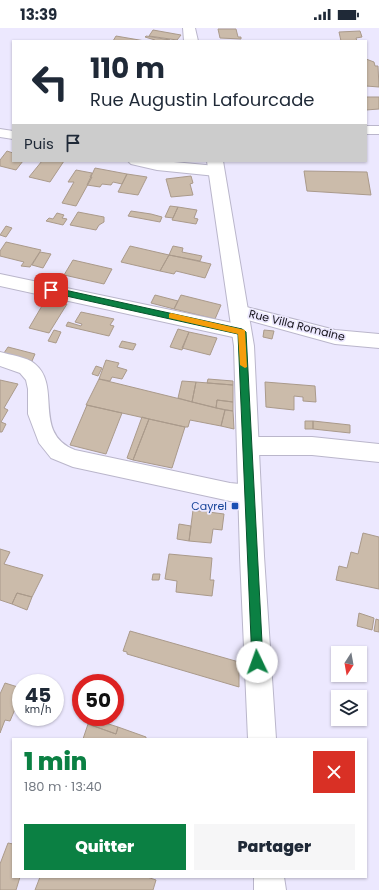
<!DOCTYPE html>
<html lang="fr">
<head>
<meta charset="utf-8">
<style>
  :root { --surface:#fff; --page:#f6f6f7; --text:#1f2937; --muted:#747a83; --accent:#0b8043 }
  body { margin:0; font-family:Poppins,sans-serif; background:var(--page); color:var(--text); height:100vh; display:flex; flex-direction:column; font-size:15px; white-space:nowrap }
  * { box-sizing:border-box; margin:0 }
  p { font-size:13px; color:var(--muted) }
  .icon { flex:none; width:22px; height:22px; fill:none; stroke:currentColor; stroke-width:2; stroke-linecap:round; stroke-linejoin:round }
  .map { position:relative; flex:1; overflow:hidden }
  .panel { position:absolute; left:12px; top:710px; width:355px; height:140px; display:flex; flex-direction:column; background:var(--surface); border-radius:0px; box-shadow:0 1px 3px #0004 }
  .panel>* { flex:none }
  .hud { position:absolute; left:12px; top:12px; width:355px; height:122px; border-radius:0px; box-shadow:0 1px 3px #0004; background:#fff; color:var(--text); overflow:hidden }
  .needle { width:26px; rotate:191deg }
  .fabs { position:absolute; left:331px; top:618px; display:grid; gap:8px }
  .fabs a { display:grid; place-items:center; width:36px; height:36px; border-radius:0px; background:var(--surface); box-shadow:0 1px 3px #0004; font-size:20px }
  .speed { position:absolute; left:12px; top:646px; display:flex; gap:8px; font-size:20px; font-weight:700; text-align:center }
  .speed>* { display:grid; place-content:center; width:52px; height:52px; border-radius:50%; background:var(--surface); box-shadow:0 1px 3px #0004; line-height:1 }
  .speed small { font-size:10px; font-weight:400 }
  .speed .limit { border:6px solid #d22; background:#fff; color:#111 }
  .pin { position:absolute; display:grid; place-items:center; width:34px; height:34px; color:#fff; margin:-17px; border-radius:8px; box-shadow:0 2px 6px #0006 }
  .me { position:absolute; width:44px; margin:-22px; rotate:357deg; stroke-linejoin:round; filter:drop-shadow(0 0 3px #0008) }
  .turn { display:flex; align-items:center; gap:14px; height:84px; padding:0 12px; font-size:18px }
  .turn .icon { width:52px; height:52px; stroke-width:2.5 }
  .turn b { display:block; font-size:28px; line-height:34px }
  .then { display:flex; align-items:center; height:38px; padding:0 12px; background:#0003; gap:8px; font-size:15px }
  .round { display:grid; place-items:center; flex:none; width:42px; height:42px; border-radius:0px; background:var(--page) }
  .summary { display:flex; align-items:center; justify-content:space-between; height:68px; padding:0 12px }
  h1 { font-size:24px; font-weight:800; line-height:30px; color:var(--accent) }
  .primary-button { display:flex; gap:8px; margin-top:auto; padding:8px 12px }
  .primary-button a { flex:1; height:46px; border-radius:0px; background:var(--accent); color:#fff; font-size:16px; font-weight:800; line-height:46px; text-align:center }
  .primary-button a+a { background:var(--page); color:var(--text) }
  .status { display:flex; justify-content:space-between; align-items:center; height:28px; padding:0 20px; background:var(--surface); direction:ltr }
  .status svg { height:11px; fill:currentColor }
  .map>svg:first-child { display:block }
</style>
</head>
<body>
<div class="status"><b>13:39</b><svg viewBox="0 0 49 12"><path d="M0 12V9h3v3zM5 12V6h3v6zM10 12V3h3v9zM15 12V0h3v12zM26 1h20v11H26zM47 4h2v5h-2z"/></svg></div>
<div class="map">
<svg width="379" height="862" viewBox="0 0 379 862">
  <rect width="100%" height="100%" fill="#ece8fe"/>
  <path fill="#cbbbaa" stroke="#aa9a8b" d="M218,1H236L238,9H241V11L220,10Z
    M153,2L181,7L177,12L149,8Z
    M360,3L362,9L356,10L357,13H341L339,4Z
    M116,8L145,13H113Z
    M146,8L170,12L154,13L155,12L145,9Z
    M366,31L374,34L375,38H378L379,59L366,58Z
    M366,69H379V81L366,82Z
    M7,123L13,125V133H23L16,142L0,138V132Z
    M42,133H64L50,154L29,149Z
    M95,140L127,146L122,156L113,154L111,157L102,156L100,159L87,157Z
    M76,142L92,145L90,149H92L76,178L62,175L74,154H68Z
    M304,143L367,144L371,167L307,163Z
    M127,146L147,149L138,167L118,164Z
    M191,148L193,155L190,156L193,167L171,169L166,151Z
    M170,178L178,179L173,190L165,189Z
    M178,179L197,182L194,190L198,191L196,196L172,192Z
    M131,183L151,186L162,189L160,194L128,188Z
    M78,184L104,189V194L99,197L96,202L70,197Z
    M57,185L64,187L62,190L67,191L63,197L46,193L49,190L53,191Z
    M6,198L12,200L6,209L0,207Z
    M6,214L41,222L30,239L21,238L24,234L0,228V223Z
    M130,218L169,227L160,243L121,234Z
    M173,218L183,220L182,224L202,228L200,233L169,227Z
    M40,224L51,226L43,240L32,237Z
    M169,227L179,229L211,236L205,250L176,243L174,246L160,243Z
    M73,232L112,241L104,256L64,247Z
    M155,267L178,273L174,281L151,275Z
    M181,267L221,277L215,291L174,281Z
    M46,271L67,276L49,305L29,300Z
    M81,284L114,291L110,297L114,298L109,308L66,298L68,294L81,298L82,296L75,294Z
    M178,301L189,304L182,322L170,319Z
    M54,302L61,304L56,315L48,313Z
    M264,302L274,303L272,311L263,309Z
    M189,304L217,310L210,327L182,320Z
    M122,313L136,316L133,322L119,319Z
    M8,319L35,326L32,333L4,325Z
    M106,332L119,335L117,339L127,342L122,351L112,349L110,353L99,351Z
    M96,338L102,340L98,348L92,346Z
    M99,351L225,382L221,398L190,392L188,399H185L86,377Z
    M208,351L233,353V357L207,355Z
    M0,352L18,356L4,380L8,382L1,394L6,396L2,404H0Z
    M182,353L196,354L192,374L178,370Z
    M196,354L233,357V374L217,372L216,380L192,374Z
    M265,354L315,358L316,374L303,373V369L294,368V382L266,379Z
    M217,372L233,374V383L216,380Z
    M87,377L122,385L106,426L70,417Z
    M225,382L233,383L234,401L221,398Z
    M142,389L149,391L133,432L127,430Z
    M149,391L185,399L172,440L133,432Z
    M305,393H313V401H305Z
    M313,393L350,397V405L313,401Z
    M193,482L224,486L222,502L213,501L211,515L189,513Z
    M179,496L191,498L189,513L177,511Z
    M363,505L379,509V561L336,552L339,538L347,540L351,524L358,526Z
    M0,521L10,524L4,536L43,547L32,569L17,565L12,576L0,572Z
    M169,526L212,530L210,552H214L212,568L176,564L177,553L165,551Z
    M153,546H160L159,552H152Z
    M17,565L32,569L27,582L12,576Z
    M359,585L374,590L372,602L357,598Z
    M376,591L379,592V604L374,603Z
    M130,603L239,634V659L127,626V624L123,623Z
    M5,655L21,660V667L10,693L5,692L0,705V666Z
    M90,690L118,699L116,706L88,696Z
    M88,696L116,706L118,699L146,709V711H83Z
    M8,815L13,816V849H20L16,862H0V836Z
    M40,849H147L156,852L153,862H35Z"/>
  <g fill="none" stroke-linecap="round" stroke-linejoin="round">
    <defs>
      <path id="street" d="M366,98H379V106H366Z
        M0,101L13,103V111L0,109Z
        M128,133H163L216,138L221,140L224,143L221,146L216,148L157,142L131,136Z
        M0,246L242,297L249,299L251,304L249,309L242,311L0,258Z
        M239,277L335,302L379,306V320L335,316L233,288L230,283L233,278Z
        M0,324C10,327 27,329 35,336C62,358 32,405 75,422L230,455L250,457L258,459L261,466L258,473L250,475L230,473L73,439L51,430L39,415L28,386V361L26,352L20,345L0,338Z
        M248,409H312L379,416V434L312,427H248L241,424L238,418L241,412Z"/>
      <path id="secondary" d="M183,0H195L198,13H184Z
        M207,133H223L254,318L264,528L276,711H248L240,528L234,318Z
        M254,849H284L286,862H254Z"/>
    </defs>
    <use href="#street" stroke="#bab6cb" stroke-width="2"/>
    <use href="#secondary" stroke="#bab6cb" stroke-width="2"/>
    <use href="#street" fill="#fff" fill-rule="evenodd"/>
    <use href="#secondary" fill="#fff" fill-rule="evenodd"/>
  </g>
  <path fill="#0b8043" stroke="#07532c" d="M51,259L242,301L246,304L263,634L261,638L257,640L254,638L252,634L238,306L48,264L47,262Z"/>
  <path fill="#f59e0b" d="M171,285L245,302L247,339L245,340L240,337L238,306L169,290V286Z"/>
  <rect fill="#1a4fb4" stroke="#ece8fe" stroke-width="1.5" x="231" y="474" width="8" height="8" rx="2"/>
  <g text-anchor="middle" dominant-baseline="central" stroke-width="3.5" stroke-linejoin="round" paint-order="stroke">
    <g font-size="11" fill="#141219" stroke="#ece8fe">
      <text transform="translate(297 297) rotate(14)">Rue Villa Romaine</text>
    </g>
    <g font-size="11" fill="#164399" stroke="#ece8fe" text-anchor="end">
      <text x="227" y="478">Cayrel</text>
    </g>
  </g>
</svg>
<div class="fabs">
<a><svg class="needle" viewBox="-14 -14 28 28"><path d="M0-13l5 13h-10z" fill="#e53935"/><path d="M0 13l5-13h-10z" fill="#747a83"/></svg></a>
<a><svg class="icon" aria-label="layers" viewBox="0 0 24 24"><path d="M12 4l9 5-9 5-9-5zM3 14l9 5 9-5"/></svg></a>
</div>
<div class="speed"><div>45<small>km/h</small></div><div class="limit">50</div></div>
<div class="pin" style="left:51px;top:262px;background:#d93025"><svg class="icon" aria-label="arrive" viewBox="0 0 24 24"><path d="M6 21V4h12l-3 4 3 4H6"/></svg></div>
<svg class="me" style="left:257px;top:634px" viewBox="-20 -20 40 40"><circle r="19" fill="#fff"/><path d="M0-13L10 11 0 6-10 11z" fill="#0b8043"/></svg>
<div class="hud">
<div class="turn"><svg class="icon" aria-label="left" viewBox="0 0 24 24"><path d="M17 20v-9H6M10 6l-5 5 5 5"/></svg><div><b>110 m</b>Rue Augustin Lafourcade</div></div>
<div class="then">Puis<svg class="icon" aria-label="arrive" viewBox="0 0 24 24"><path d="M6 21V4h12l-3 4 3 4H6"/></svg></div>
</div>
<section class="panel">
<div class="summary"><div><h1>1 min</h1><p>180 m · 13:40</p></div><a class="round" style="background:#d93025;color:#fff"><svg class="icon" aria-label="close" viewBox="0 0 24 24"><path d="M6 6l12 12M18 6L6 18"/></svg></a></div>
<div class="primary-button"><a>Quitter</a><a>Partager</a></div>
</section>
</div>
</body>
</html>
